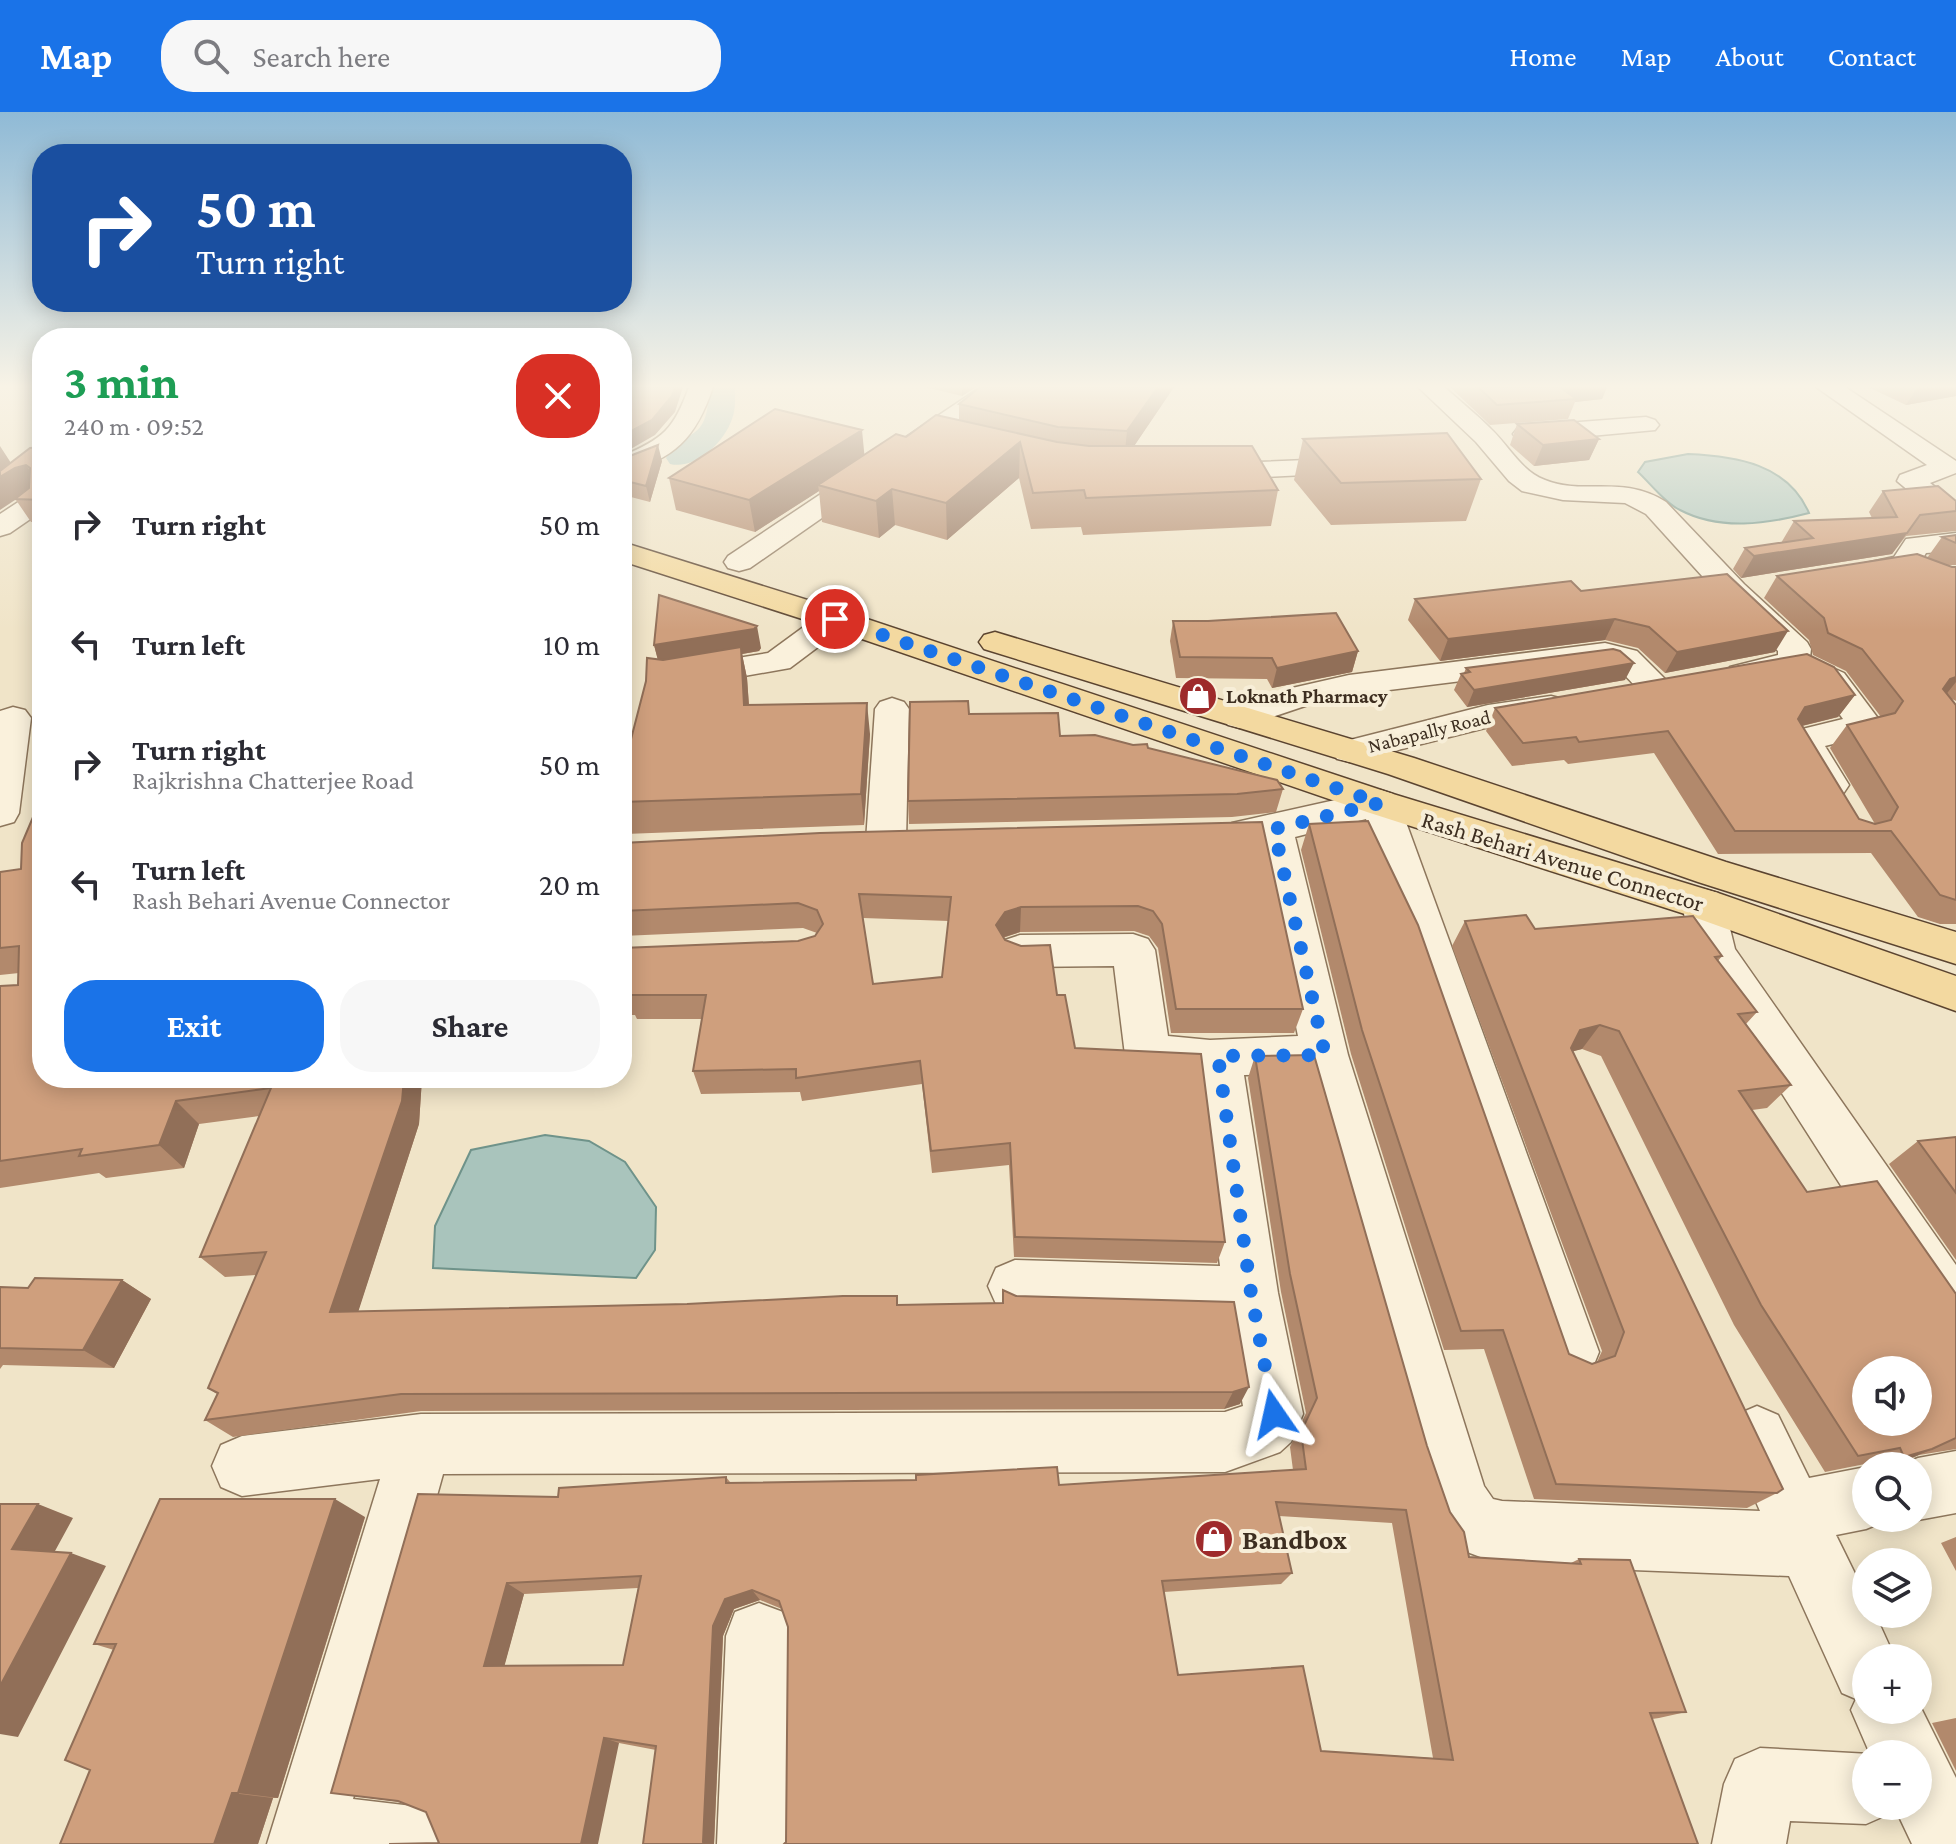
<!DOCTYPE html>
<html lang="en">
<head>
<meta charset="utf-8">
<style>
  :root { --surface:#fff; --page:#f7f7f7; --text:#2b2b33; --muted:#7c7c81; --accent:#1a73e8 }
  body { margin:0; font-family:"Crimson Pro",serif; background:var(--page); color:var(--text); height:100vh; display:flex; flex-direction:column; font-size:30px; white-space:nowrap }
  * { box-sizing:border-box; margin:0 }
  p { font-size:26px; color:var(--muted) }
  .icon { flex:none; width:44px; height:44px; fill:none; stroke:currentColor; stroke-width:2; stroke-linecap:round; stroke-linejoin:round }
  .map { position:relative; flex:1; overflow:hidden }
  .sheet { position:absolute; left:32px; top:216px; width:600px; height:760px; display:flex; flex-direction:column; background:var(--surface); border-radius:32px; box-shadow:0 4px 20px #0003 }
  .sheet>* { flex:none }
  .hud { position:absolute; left:32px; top:32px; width:600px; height:168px; border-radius:32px; box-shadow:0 4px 20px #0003; background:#1a4fa0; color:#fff; overflow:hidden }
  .tools { position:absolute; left:1852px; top:1244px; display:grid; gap:16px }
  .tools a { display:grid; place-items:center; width:80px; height:80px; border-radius:50%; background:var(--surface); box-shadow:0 4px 20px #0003; font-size:40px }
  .pin { position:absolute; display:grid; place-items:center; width:68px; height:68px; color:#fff; margin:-34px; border:4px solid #fff; border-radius:50%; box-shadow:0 2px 8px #0007 }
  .me { position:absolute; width:88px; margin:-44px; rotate:349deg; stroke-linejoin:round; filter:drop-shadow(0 0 6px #0008) }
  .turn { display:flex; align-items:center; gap:28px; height:168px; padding:0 32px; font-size:36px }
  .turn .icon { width:104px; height:104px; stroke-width:2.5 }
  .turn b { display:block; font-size:56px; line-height:68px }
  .round { display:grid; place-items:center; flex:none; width:84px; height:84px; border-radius:32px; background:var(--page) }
  .overview { display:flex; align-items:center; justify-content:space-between; height:136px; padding:0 32px }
  h1 { font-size:48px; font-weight:700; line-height:60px; color:#1e9e55 }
  .action { display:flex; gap:16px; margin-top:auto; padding:16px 32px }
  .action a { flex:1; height:92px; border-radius:32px; background:var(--accent); color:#fff; font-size:32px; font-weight:700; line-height:92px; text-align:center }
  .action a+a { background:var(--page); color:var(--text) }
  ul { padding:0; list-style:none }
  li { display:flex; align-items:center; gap:24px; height:120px; padding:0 32px }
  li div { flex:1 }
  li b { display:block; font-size:30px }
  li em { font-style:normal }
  header { display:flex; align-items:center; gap:48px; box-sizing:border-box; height:112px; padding:0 40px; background:var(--accent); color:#fff }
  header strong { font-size:38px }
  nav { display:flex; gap:44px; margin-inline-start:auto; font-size:28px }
  .search { width:560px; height:72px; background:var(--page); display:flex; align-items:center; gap:20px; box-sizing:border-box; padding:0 28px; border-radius:32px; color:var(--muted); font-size:30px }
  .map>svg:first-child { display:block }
</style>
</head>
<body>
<header>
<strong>Map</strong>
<div class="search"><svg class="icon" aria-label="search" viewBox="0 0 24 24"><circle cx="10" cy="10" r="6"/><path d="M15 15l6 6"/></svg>Search here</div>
<nav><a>Home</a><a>Map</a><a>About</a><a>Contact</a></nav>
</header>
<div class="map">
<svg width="1956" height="1732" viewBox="0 0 1956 1732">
  <rect width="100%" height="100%" fill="#f0e4c8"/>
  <path fill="#a9c4bc" stroke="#6f938a" stroke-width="2" d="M1688,342C1736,344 1788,352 1809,401C1767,412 1720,419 1680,398C1665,391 1650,371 1638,360L1645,350Z
    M545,1023L589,1029L625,1050L656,1095L655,1138L636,1166L433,1156L435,1114L471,1038Z"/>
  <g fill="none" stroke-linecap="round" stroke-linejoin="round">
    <path fill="#a9c4bc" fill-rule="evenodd" d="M709,275H735C735,286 736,297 732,307C724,331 695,358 670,352L666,346C689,313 708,332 709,275Z"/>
    <defs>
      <path id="minor" d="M689,275H713C696,326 674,348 622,361V344C663,327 674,317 689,275Z
        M981,275H1010L750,456L739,459L728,456L724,450L728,444Z
        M1418,275H1444C1460,289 1476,302 1491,317C1509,334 1521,359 1545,368C1585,384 1622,362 1666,390L1744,472L1807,530L1811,537L1810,546L1844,561L1883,613L1877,621L1825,634L1849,673L1843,682L1830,685L1817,682L1785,628L1790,620L1843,607L1820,575L1791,560L1742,572L1730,569L1725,562L1730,555L1778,543V539L1722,486L1646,402L1625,391L1563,388L1522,379L1509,369L1476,330Z
        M1816,275H1845L1956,349V361L1930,371L1956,391V412L1946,410L1897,369L1900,363L1927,353Z
        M1646,305L1655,308L1659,313L1655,318L1526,330L1517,327L1513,322L1517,317L1526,314Z
        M1355,346L1364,348L1368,354L1364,360L1208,368L1199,366L1195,360L1199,354L1208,352Z
        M42,379V399L10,421L0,424V402L32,381Z
        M1956,421V439L1926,441L1916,458L1854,471L1843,468L1839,462L1843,456L1894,445L1906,427Z
        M835,497L846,500L851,507L846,514L790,556L688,574L676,571L671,564L676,557L688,554L768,541L824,500Z
        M1605,531L1637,539L1675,577L1670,584C1634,593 1633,558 1605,551L1349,583L1314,591L1240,616L1228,613L1222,605L1228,597L1292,576L1349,563Z
        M1551,584L1563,587L1568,594L1563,601L1489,615L1350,650L1337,647L1332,639L1337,631L1350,628L1488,593Z
        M892,586L904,590L909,597L906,729L900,739L886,742L872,739L866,729L875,597L880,590Z
        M13,595L25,598L31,606L19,701L14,710L0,714V599Z
        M1380,678L1393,682L1399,691L1599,1240L1591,1260L1571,1268L1551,1260L1366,707L1295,725L1348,943L1484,1374L1493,1387L1502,1389L1760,1399L1727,1324L1736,1303L1757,1294L1778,1303L1809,1366L1866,1355V1406L1888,1408L1866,1417L1836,1423L1866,1484V1502H1875L1895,1546H1866V1598H1918V1590L1956,1666V1732H1912L1894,1694L1891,1701L1866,1712L1790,1709L1786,1732H1712L1724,1672L1735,1647L1760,1636L1870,1642L1851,1598L1856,1587L1842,1581L1789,1464L1502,1453L1451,1434L1436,1412L1427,1390L1307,962L1244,963L1278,1181L1303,1302L1291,1330L1280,1340L1225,1360L443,1362L353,1687L421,1695L447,1706L458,1732H267L380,1367L242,1384L221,1375L212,1354L221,1333L242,1324L421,1302L1225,1300L1243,1294L1228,1206L1015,1200L996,1192L988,1174L996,1156L1015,1148L1220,1154L1197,963L1148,962L1132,956L1125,943L1114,854L1020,855L1005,850L998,839L1005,828L1020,823L1133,822L1148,827L1155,838L1168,924L1210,928L1298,924L1258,732L1246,733L1232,729L1226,720L1232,711ZM1866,1642H1918V1694H1866Z
        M1703,777L1718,781L1724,792L1735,837L1956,1153V1224L1936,1216L1895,1158L1699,852L1692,841L1682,792L1688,781Z
        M1956,1339V1401L1918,1408L1914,1406H1918V1354H1899L1918,1346Z
        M759,1491L783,1500L792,1524L791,1732H717L726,1524L735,1500Z"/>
      <path id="major" d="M622,430L846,500L1393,682L1718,781L1956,864V899L1688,803L1367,700L824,514L622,449Z
        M995,520L1414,646L1726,750L1956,820V852L1698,770L1388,662L984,537L979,530L984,523Z"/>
    </defs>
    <use href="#minor" stroke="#8d765c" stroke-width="3"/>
    <use href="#major" stroke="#5b4430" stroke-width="3"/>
    <use href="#minor" fill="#faf1dc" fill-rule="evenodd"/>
    <use href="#major" fill="#f3d9a0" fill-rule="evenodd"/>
  </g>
  <path fill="#b2896c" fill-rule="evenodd" d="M925,275H976L962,284Z
    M1174,275L1134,334L1278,378L1271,414L1083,423L1081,415L1031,417L1019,366L947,428L895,413L879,426L822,410L819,379L755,420L676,398L669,366L864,343L906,325L959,308V292Z
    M1450,275H1607L1602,287L1575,290L1568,307L1490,313Z
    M1868,275H1956V284L1906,293Z
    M1517,312L1599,327L1589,348L1534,354L1510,333Z
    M1303,327L1481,367L1466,409L1331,413L1294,368Z
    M42,335V410H31L16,388L11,350Z
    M622,347L662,349L650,390L627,384L622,386Z
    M1883,379L1956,389V419L1906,424L1892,442L1741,466L1733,457L1745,436L1781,431L1794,409L1872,406L1869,400Z
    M1956,423V453H1946L1956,455V589L1952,587L1956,593V812H1940L1918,805L1871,741L1718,742L1654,641L1568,652L1564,648L1512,654L1486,619L1495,596L1855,583L1838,605L1802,614L1859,707L1875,712L1830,636L1847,613L1881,605L1846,559L1813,543L1809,528L1764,486L1777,464L1927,446L1942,425Z
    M1581,479L1775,540L1665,561L1638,536L1605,528L1440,549L1408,508L1415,487Z
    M1173,509L1358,539L1352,560L1272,576L1267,567L1176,566L1170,529Z
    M654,533L761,536L759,539L742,542L747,566L749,593L870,622L864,713L625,722L622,713V690L658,548Z
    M1466,556L1625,568L1467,595L1454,578L1461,562L1464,561Z
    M969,602L1060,624L1148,636L1283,677L1276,700L1232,705L909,712L908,689Z
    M1262,710L1303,897L1294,921H1171L1158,836L1149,824L1134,819L1020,820L1003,826L1057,883L1075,936L1225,1130L1217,1151L1014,1145L1009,1053L932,1061L922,972L802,989L800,980L701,982L693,959L702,907H637L635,903H622V836L798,829L815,824L817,821L803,816L622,824V731ZM863,806L949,809L942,865L873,872Z
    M1309,712L1569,1242L1592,1252L1597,1250L1602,1239L1452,834L1465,809L1722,844L1718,849L1757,900L1746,912L1791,973L1767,996L1752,998L1807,1080L1956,1182V1337L1919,1343L1893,1354H1866L1865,1352L1825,1360L1734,1213L1601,944L1582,937L1573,939L1777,1381L1747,1396L1534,1387L1484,1237L1444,1238L1351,942L1301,738Z
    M21,757L42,966H422L419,1012L358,1199L1002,1191L1003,1178L1016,1184L1234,1190L1240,1292L1224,1297L421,1299L233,1325L205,1308L217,1282L208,1276L256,1163L225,1165L200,1145L259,1004L199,1012L184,1056L106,1066L99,1061L0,1076V874L18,873L19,861L0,863V760Z
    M1255,944L1427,1334L1450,1400L1469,1445L1571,1451L1579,1447L1686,1600L1659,1606L1652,1607L1698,1732L786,1730L788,1515L782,1497L760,1488L734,1497L723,1524L714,1732H643L656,1638L619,1631L439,1731L426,1700L400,1690L331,1681L558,1385L726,1365L730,1370L1059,1373L1293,1358L1290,1335L1306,1301L1281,1180L1248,966ZM1279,1404L1392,1411L1433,1646L1321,1639L1178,1563L1164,1480L1281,1472L1292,1461ZM638,1476L623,1553L504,1554L524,1482Z
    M1956,1025V1148L1889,1052L1918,1029Z
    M122,1168L151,1187L114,1256L3,1253L0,1257V1175L28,1176Z
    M365,1405L278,1686H273L258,1732L90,1658L114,1538L94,1532Z
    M1956,1425V1459L1941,1431Z
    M1956,1606V1659L1932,1611Z"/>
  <path fill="#916f58" d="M675,275H683L675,300L655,323L622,342V324Z
    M962,275H976L962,284Z
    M1158,275H1174L1124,349L1127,319Z
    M1555,275H1607L1602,287L1575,290L1576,287Z
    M1956,275V284L1906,293L1917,276Z
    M862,318L865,349L818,373L819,379L755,420L749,388Z
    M1599,327L1589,348L1534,354L1543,333Z
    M1020,330L1019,366L947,428L946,391Z
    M658,333L662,349L650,390L646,374Z
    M0,334L11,351L0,360Z
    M26,353L41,376L30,378L0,398V365L15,356Z
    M622,368H623L627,384L622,386Z
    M892,377L895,413L879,426L876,389Z
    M1920,403L1892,442L1741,466L1754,444Z
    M1615,507L1605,528L1440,549L1448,527Z
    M757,514L761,536L759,539L742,542L747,566L751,624L660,556L654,533Z
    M1788,519L1775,540L1665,561L1677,540Z
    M1358,539L1352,560L1272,576L1277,556Z
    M1634,551L1625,568L1467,595L1474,578Z
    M1956,565V570L1944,585L1932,589L1950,567Z
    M1855,583L1838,605L1789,617L1805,595Z
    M867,591L870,622L864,713L861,682Z
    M1021,795L1020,820L1004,825L995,837L996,813L1005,800Z
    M1600,913L1582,937L1563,942L1580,918Z
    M404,966H422L419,1012L352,1219L330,1200Z
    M176,989L199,1012L184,1056L159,1033Z
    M122,1168L151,1187L114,1256L83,1238Z
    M1249,1275L1240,1292L1224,1297L1233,1280Z
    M1932,1337L1896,1353L1883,1354L1904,1345Z
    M335,1387L365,1405L278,1686L238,1681Z
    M38,1392L73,1406L49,1450L12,1437Z
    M71,1441L106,1454L18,1625L0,1622V1574Z
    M507,1471L524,1482L502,1563L484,1554Z
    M752,1478L760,1488L734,1497L723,1524L714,1732H704L703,1730L713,1514L725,1487Z
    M604,1626L619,1631L598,1732H581Z
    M232,1681L273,1686L258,1732H214Z"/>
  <path fill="#cf9f7d" stroke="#916f58" stroke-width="2" fill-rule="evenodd" d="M622,275H675L672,284L652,308L622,324Z
    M980,275H1158L1127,319L1058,315L959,292Z
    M1478,275H1560L1576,287L1497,293Z
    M775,297L862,318L749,388L669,366Z
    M936,303L1057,330L1089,334H1252L1278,378L1086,386L1084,378L1033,381L1020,330L946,391L892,377L876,389L818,373L896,322L906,325Z
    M1574,308L1599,327L1543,333L1517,312Z
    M1447,321L1481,367L1341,371L1303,327Z
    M658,333L646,374L622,368V347Z
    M42,335V388L15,387L29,376L30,356L26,353L15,356L0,365V359L30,336Z
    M1938,374L1956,389V399L1920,403L1907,421L1754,444L1745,436L1813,426L1794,409L1897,405L1883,379Z
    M1956,423V431L1942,425Z
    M1917,442L1952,455H1956V565L1950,567L1943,577L1956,593V788L1940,783L1891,719H1735L1668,619L1579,630L1576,625L1523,631L1495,596L1807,542L1834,555L1855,583L1805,595L1798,607L1859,707L1875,712L1891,708L1898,695L1847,613L1895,601L1903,589L1862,537L1828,521L1824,506L1777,464Z
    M1727,462L1788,519L1677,540L1649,515L1615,507L1448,527L1415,487L1571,469L1581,479Z
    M659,483L757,514L754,517L654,533Z
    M1336,501L1358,539L1277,556L1272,546L1180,545L1173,509H1208Z
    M741,535L744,593L867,591L861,682L622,690V662L646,569L647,546L663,548Z
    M1613,537L1620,539L1634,551L1474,578L1461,562L1470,560L1466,556Z
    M968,589L969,602L1058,601L1060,624L1095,623L1133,633L1147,632L1148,636L1277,668L1283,677L1237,682L908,689L910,590Z
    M42,684V966H404L402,989L330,1200L687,1192L843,1184H897V1193L1003,1191V1178L1016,1184L1234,1190L1249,1275L1233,1280L401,1282L205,1308L218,1281L208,1276L266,1140L200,1145L271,976L176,989L159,1033L79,1044L82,1037L0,1049V874L18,873L19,834L0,836V760L21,757L22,731Z
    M1368,709L1418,813L1569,1242L1592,1252L1615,1244L1624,1220L1465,809L1526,803L1535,817L1693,804L1722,844L1715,845L1757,900L1738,902L1791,973L1739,979L1807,1080L1877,1069L1956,1182V1326L1932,1337L1904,1345L1900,1336L1858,1344L1761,1193L1619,919L1600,913L1580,918L1571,936L1783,1377L1777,1381L1556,1372L1503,1218L1461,1219L1362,918L1309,712ZM1866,1258H1918V1310H1866Z
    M1262,710L1303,897H1176L1162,812L1153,799L1138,794L1021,795L1005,800L996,813L1005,828L1021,834L1050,833L1057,883H1065L1075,936L1201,942L1225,1130L1015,1125L1010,1031L931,1039L920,949L796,966V957L693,959L706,883H628L629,878L622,879V836L798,829L815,824L823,812L817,798L798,791L622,799V731L820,721ZM859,782L951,785L942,865L873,872Z
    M1314,943L1427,1334L1450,1400L1464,1420L1469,1445L1581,1452L1579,1447L1630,1448L1686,1600L1650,1601L1698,1732H784L786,1730L788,1515L779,1489L752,1478L725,1487L713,1514L703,1730L704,1732H643L656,1634L604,1626L581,1732H389L439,1731L426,1700L398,1689L331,1681L418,1382L558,1385L559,1376L726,1365V1371L916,1368V1363L1057,1355L1059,1373L1306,1357L1301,1320L1317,1286L1290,1162L1255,944ZM1276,1390L1406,1398L1453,1648L1321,1639L1303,1554L1178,1563L1162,1469L1292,1461ZM641,1464L623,1553L484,1554L507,1471Z
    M1956,1025V1081L1918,1029Z
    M35,1166L122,1168L83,1238L0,1236V1175L28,1176Z
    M160,1387H335L238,1681H232L214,1732H60L90,1658L65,1648L116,1532H94Z
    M0,1392H38L12,1437L71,1441L0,1574Z"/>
  <linearGradient id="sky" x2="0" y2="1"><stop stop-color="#8fbad6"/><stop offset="0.53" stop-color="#f8f3e6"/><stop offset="1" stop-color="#f8f3e6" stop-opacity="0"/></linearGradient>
  <rect width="1956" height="518" fill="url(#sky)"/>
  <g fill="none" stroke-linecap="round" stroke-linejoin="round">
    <path stroke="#1a73e8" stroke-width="14" stroke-dasharray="0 25.2" d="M835,507L1380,691L1274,717L1325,943L1218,944L1251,1181L1274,1302"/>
  </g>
  <defs>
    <symbol id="shop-disc" viewBox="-11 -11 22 22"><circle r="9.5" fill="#9e2a2b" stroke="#f7eed8"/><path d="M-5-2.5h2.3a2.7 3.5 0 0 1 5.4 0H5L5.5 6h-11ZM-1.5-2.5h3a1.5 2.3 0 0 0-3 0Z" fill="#fff"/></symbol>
  </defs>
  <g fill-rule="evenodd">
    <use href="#shop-disc" x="1176" y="562" width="44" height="44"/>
    <use href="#shop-disc" x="1192" y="1405" width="44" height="44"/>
  </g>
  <g text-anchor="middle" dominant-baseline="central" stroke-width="8" stroke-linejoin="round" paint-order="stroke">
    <g font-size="20" font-weight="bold" fill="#3d2e20" stroke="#f7eed8" text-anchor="start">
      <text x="1226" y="584">Loknath Pharmacy</text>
    </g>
    <g font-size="20" fill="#3d2e20" stroke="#f7eed8">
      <text transform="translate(1429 619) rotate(-14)">Nabapally Road</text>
    </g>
    <g font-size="24" fill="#3d2e20" stroke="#f7eed8">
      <text transform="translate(1563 749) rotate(17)">Rash Behari Avenue Connector</text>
    </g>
    <g font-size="28" font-weight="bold" fill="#3d2e20" stroke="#f7eed8" text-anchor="start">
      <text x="1242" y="1427">Bandbox</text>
    </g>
  </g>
</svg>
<div class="tools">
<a><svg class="icon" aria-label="sound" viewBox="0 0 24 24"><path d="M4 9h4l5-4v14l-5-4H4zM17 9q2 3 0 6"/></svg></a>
<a><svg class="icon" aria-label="search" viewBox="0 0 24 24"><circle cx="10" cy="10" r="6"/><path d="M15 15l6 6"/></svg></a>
<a><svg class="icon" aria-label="layers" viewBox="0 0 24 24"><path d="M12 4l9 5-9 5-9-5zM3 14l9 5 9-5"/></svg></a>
<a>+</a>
<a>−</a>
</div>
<div class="pin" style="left:835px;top:507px;background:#d93025"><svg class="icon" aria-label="arrive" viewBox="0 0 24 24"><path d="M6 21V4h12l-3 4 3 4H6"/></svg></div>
<svg class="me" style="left:1274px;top:1302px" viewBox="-20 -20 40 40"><path d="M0-17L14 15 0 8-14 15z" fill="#1a73e8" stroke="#fff" stroke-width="4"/></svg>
<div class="hud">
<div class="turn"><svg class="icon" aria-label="right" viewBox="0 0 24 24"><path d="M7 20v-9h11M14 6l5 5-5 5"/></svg><div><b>50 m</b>Turn right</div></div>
</div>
<section class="sheet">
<div class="overview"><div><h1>3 min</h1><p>240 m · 09:52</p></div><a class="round" style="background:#d93025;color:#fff"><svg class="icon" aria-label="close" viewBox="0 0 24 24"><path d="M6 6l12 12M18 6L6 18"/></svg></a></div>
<ul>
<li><svg class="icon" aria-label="right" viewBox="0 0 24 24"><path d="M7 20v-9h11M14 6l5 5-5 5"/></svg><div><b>Turn right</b></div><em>50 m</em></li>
<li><svg class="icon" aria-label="left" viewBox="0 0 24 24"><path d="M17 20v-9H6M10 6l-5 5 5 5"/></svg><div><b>Turn left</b></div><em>10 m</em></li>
<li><svg class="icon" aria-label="right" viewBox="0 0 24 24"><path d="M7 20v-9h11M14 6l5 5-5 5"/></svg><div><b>Turn right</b><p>Rajkrishna Chatterjee Road</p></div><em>50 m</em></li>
<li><svg class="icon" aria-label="left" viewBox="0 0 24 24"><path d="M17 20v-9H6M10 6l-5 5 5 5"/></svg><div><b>Turn left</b><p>Rash Behari Avenue Connector</p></div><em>20 m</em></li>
</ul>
<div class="action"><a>Exit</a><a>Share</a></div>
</section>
</div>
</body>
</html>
